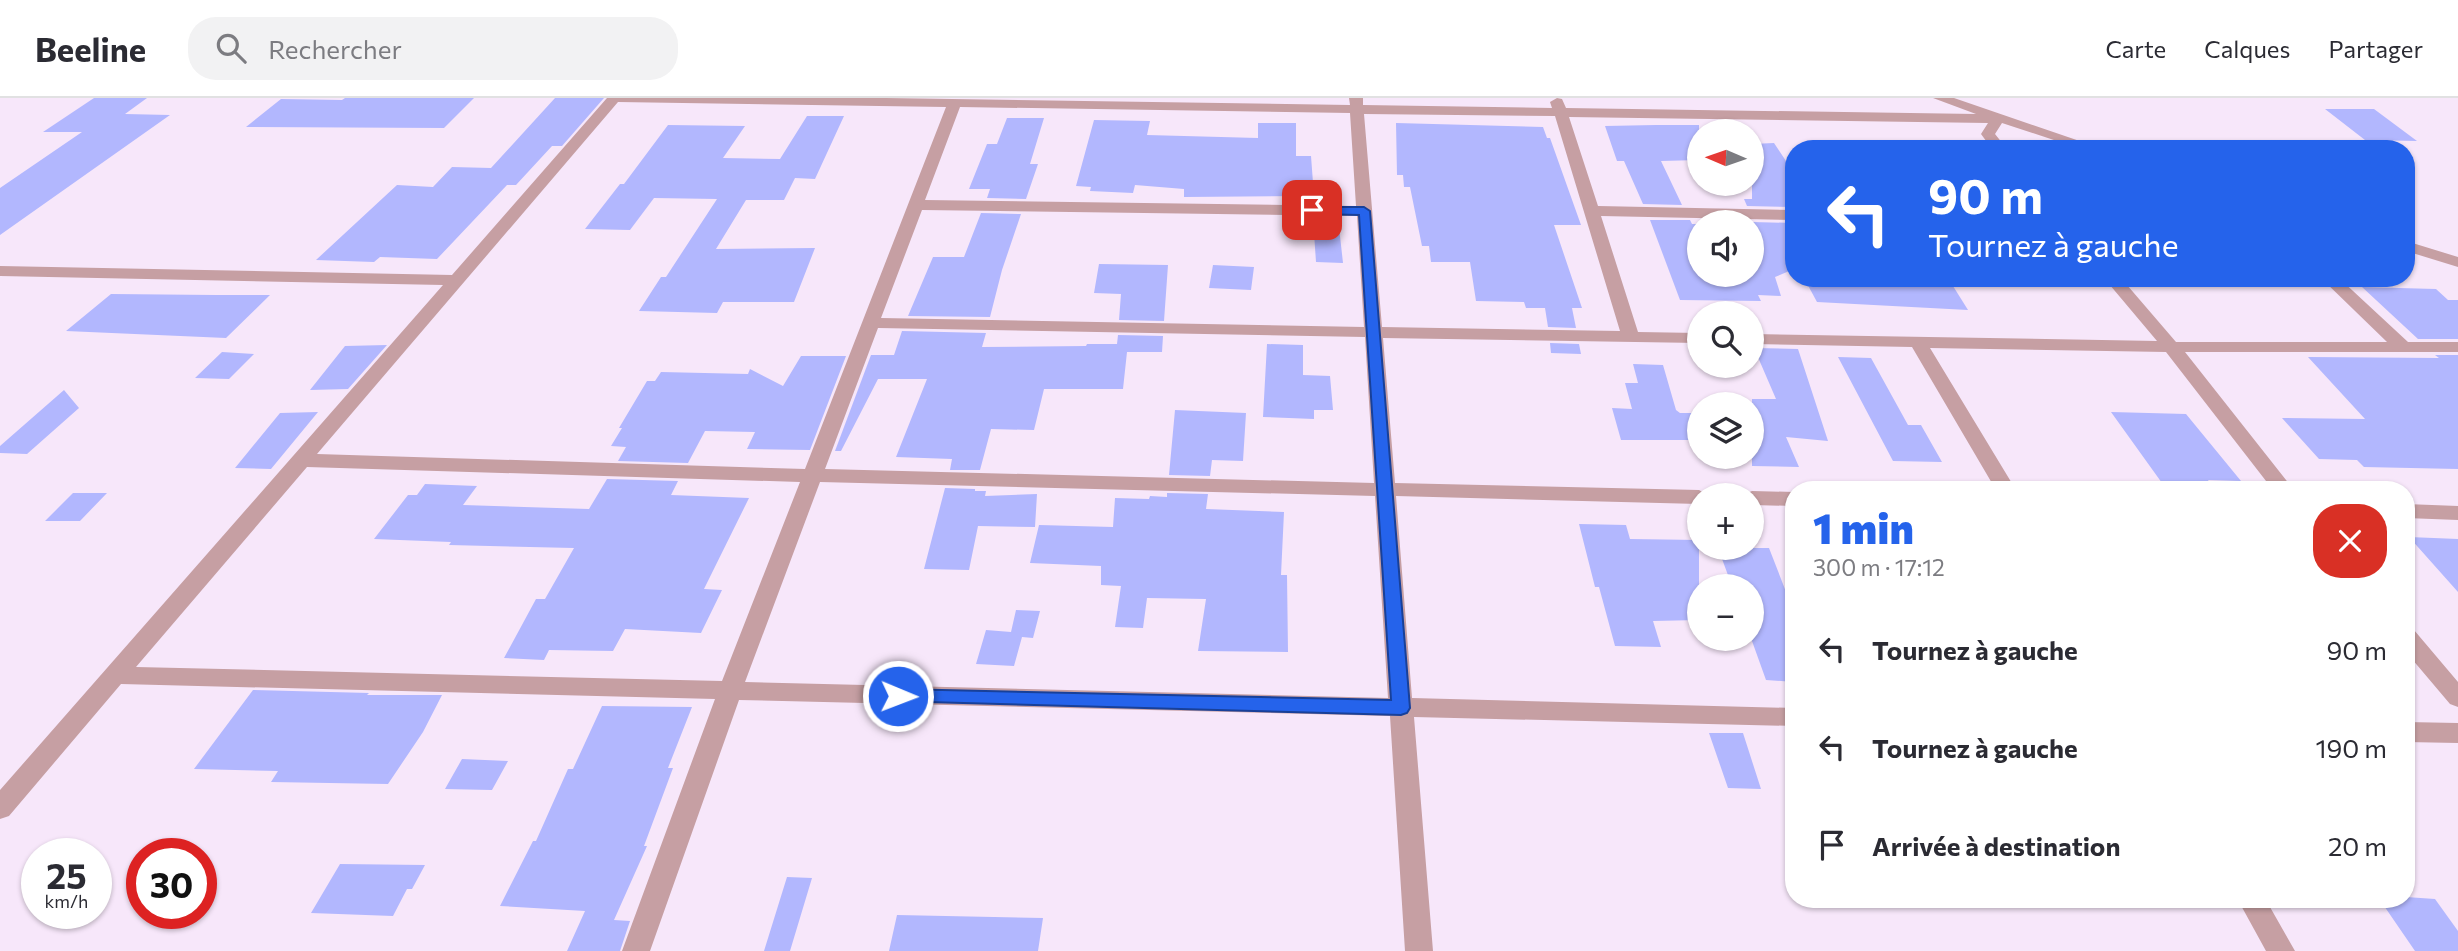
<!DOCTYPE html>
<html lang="fr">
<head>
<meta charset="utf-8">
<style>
  :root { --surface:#fff; --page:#f2f2f3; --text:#2b2b33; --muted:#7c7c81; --line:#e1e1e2; --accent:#2563eb }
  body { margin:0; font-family:Commissioner,sans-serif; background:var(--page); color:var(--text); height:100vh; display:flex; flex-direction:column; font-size:26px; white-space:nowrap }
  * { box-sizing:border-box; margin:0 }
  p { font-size:23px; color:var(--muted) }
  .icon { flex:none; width:38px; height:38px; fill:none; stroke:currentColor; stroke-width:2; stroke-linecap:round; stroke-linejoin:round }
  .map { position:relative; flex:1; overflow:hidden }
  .details { position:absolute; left:1785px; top:383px; width:630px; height:427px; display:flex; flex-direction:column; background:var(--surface); border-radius:28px; box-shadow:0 2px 5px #0004 }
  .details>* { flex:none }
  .guide { position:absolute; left:1785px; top:42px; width:630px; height:147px; border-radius:28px; box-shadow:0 2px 5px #0004; background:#2563eb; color:#fff; overflow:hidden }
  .needle { width:46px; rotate:272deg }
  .controls { position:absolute; left:1687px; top:21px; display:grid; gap:14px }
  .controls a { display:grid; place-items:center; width:77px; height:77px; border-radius:50%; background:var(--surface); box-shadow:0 2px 5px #0004; font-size:35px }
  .speed { position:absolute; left:21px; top:740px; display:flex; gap:14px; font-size:35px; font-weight:700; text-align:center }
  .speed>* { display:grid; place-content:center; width:91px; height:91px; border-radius:50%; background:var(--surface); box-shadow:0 2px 5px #0004; line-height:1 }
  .speed small { font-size:18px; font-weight:400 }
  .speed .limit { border:10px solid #d22; background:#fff; color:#111 }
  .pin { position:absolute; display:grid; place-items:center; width:60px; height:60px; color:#fff; margin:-30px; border-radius:14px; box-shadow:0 4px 10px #0006 }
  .me { position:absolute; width:77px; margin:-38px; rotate:91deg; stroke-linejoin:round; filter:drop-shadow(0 0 5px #0008) }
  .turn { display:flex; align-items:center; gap:24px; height:147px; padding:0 28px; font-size:32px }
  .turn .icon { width:91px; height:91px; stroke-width:2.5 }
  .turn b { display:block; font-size:49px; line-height:60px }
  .round { display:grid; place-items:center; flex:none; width:74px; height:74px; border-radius:28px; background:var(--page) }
  .summary { display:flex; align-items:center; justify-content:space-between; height:119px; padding:0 28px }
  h1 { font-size:42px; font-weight:800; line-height:52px; color:var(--accent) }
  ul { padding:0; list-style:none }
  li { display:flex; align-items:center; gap:21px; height:98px; padding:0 28px }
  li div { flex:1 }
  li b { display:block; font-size:26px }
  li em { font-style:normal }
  header { display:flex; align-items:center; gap:42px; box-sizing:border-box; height:98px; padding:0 35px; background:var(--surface); border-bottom:2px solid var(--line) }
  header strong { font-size:33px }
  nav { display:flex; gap:38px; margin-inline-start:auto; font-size:24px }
  .search { width:490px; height:63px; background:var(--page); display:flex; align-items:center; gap:18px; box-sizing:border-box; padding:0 24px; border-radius:28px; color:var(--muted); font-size:26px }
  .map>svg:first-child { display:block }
</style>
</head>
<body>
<header>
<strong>Beeline</strong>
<div class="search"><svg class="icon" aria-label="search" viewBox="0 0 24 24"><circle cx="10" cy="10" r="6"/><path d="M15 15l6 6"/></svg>Rechercher</div>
<nav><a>Carte</a><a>Calques</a><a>Partager</a></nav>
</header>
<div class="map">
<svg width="2458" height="853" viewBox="0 0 2458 853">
  <rect width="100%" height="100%" fill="#f7e7fa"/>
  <path fill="#b2b7fe" d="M94,0H147L125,16L170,17L0,137V90L82,34H43Z
    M345,0H474L444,30L246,29L281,1L342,2Z
    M555,0H604L562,48H552L516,87H507L437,161L380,159L374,164L316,162L397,87L433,89L452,69L491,70Z
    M2325,11H2374L2417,43L2365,42Z
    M807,18H844L815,81L795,80L784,102H746L716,151L815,150L794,204H723L717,215L639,213L661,179H666L717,101L654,100L630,132L585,131L620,86H624L668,27L745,28L723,60L780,61Z
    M1007,20H1044L1030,66H1038L1026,101L987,100L990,91H969L987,46H997Z
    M1094,22L1150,23L1147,37L1258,40V25H1296V58H1311L1314,98L1184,99V91L1135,87L1133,95L1090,93L1091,89L1076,88Z
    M1396,25L1543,29L1547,40H1550L1581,127H1554L1582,210H1572L1576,230L1548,229L1545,210H1526L1524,204L1476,203L1470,164H1431L1429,148H1422L1410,89H1404L1403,77H1397Z
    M1656,27H1699V62L1661,63L1682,107L1643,106L1624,63H1617L1605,28Z
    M1774,45L1788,66H1794V109L1747,108L1744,101H1752V46Z
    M981,115L1021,116L1002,172L990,219L908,218L933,159H964Z
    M1313,120H1338L1343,165L1316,164Z
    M1650,122H1690L1692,126H1696L1699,134V177H1752V124L1794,125V171L1775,179L1781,198L1758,197L1761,203L1680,202Z
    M1099,166L1168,167L1164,223L1119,222L1121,196L1094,195Z
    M1213,167L1254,169L1251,192L1209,190Z
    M1804,180H1948L1968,212L1817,204Z
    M2362,189L2436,191L2448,202H2458V241H2418Z
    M111,196L216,197H270L226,240L66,233Z
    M902,233L986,235L982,249L1086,248L1087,246H1117L1118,237L1163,238L1162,254H1127L1123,291H1044L1034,332L991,331L980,372H950L952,361L896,359L927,281H878L841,353H835L871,257H894Z
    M1550,245L1579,246L1581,256L1551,255Z
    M1267,246L1303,247V277L1330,278L1333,312H1314V321L1263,319Z
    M387,247L348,291L310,292L345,248Z
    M1754,250L1798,251L1828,343L1786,339L1799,369L1752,368V301H1776Z
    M222,254L254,256L229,281L195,280Z
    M2435,257H2458V371L2364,369L2357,362L2319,361L2282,320L2365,321L2308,259L2439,260Z
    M801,258H846L810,352L747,351L755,334L705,333L688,365L618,363L626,349L611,348L622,330H619L647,283H655L661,274L748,276L750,271L783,288Z
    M1838,259L1871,260L1908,327H1921L1942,364L1893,363Z
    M1633,266L1663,267L1676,312L1680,315H1699V342H1621L1612,310L1632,311L1625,285H1638Z
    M64,292L79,310L27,356L0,355V348Z
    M1175,312L1246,315L1243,363L1212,362L1210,378L1169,377Z
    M318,314L271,371L235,370L280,315Z
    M2111,314L2186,316L2241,383L2208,382L2215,392H2167Z
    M607,381L678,383L671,397L749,400L704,491L722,492L701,535L625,531L613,553L549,552L544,562L504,560L536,501H545L574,450L449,447L451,444L374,441L408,397H417L425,386L477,388L463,407L589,411Z
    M945,390L975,391V393H986L985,398L1037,396L1035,429L978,428L969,472L924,471Z
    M73,395H107L80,423H45Z
    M1167,395L1208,396L1206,411L1284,414L1281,477H1287L1288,554L1198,553L1206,501L1147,500L1143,530L1115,529L1121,488L1101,487V468L1030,465L1039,427L1113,429L1115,400L1149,401L1150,398L1167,399Z
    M1579,426L1626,427L1630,441L1699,442V522L1653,523L1661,549L1615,548L1599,489H1595Z
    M2409,439L2458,441V494Z
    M1718,450H1769L1788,499H1794V584L1766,582L1752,543V488H1732Z
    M1016,512L1040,513L1033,540L1022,539L1014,568L976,566L986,532L1011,534Z
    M253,592L369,595L367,597H442L423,634L388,686L271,684L278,673L194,671Z
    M602,608L692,609L668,670H673L644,748H647L614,822L630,823L620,853H567L585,813L500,808L533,743H536L568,671H573Z
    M1709,635H1743L1761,691L1728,690Z
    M462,661L508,663L492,692L445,691Z
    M340,766L425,767L412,791H407L393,818L311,815Z
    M787,779L812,780L790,853H764Z
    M2406,799L2435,801L2458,833V853H2415L2380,802Z
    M897,817L1043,820L1038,853H889Z"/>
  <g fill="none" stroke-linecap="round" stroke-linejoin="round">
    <path fill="#c69fa3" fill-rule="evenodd" d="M607,0H886L1350,7L1349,0H1363V7L1552,10L1550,4L1557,0L1562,1L1566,10L1976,16L1933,0H1954L2103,51H2081L2002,25L1995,36L2007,51H1992L1981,36L1988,25L1569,19L1598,108L1794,112V122L1601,118L1638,234L1699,235V245L1383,240L1395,385L1699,392L1708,397H1699V406L1396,398L1412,600L1794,610V628L1414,619L1433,853H1405L1390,618L739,602L650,853H622L715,601L121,586L9,718L0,721V692L443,187L0,178V168L452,177ZM618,4L946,9L805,371L317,356ZM960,9L1350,15L1356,108L925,102ZM1364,16L1555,18L1620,233L1382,229ZM922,112L1357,118L1364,229L881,220ZM878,230L1365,239L1374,385L825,371ZM307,369L800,384L722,583L136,569ZM820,384L1375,398L1388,600L745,584Z
      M2406,143L2458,159V169L2406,153Z
      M2104,180H2121L2176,244H2387L2321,180H2339L2408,244H2458V254H2185L2294,392H2273L2166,254L1930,250L2016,392H1996L1912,249L1752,246V236L2157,243Z
      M1752,393L1794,394V408L1752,407V397H1743Z
      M2406,406L2458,408V422L2406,420Z
      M2406,530L2414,532L2458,584V609L2450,606L2406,554Z
      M2406,624L2458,625V645L2406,644Z
      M2238,802H2266L2295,853H2266Z"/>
  </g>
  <path fill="#2563eb" stroke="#184099" stroke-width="2" d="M1364,109L1370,113L1410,610L1407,615L1401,617L891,603L888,598L891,593L898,591L1391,602L1359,117L1312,116L1306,112L1312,109Z"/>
</svg>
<div class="controls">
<a><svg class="needle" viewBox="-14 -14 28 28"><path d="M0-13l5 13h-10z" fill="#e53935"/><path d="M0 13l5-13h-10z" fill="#7c7c81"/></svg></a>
<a><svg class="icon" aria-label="sound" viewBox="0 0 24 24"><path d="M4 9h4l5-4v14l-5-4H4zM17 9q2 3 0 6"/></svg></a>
<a><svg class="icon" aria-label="search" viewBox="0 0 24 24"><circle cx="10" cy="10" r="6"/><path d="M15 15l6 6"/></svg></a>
<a><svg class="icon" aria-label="layers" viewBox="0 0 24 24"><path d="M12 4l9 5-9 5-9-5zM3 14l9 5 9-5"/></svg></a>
<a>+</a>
<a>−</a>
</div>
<div class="speed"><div>25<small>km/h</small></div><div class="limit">30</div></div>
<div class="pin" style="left:1312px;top:112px;background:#d93025"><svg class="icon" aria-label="arrive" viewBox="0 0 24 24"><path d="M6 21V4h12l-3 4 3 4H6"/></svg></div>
<svg class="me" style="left:898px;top:598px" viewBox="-20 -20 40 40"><circle r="17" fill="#2563eb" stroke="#fff" stroke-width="3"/><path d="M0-11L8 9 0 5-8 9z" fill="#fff"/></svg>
<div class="guide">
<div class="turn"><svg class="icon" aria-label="left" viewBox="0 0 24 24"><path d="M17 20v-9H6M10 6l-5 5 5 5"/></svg><div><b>90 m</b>Tournez à gauche</div></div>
</div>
<section class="details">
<div class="summary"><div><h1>1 min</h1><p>300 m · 17:12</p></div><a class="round" style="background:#d93025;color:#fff"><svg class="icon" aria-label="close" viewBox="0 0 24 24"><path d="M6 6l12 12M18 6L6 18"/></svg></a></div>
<ul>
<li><svg class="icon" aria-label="left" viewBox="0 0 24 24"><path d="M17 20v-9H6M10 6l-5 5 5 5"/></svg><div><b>Tournez à gauche</b></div><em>90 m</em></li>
<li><svg class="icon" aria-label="left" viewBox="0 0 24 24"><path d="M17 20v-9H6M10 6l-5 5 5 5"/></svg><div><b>Tournez à gauche</b></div><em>190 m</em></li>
<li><svg class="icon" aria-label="arrive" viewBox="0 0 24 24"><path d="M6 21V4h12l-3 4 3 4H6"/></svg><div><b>Arrivée à destination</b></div><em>20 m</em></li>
</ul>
</section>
</div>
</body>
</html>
